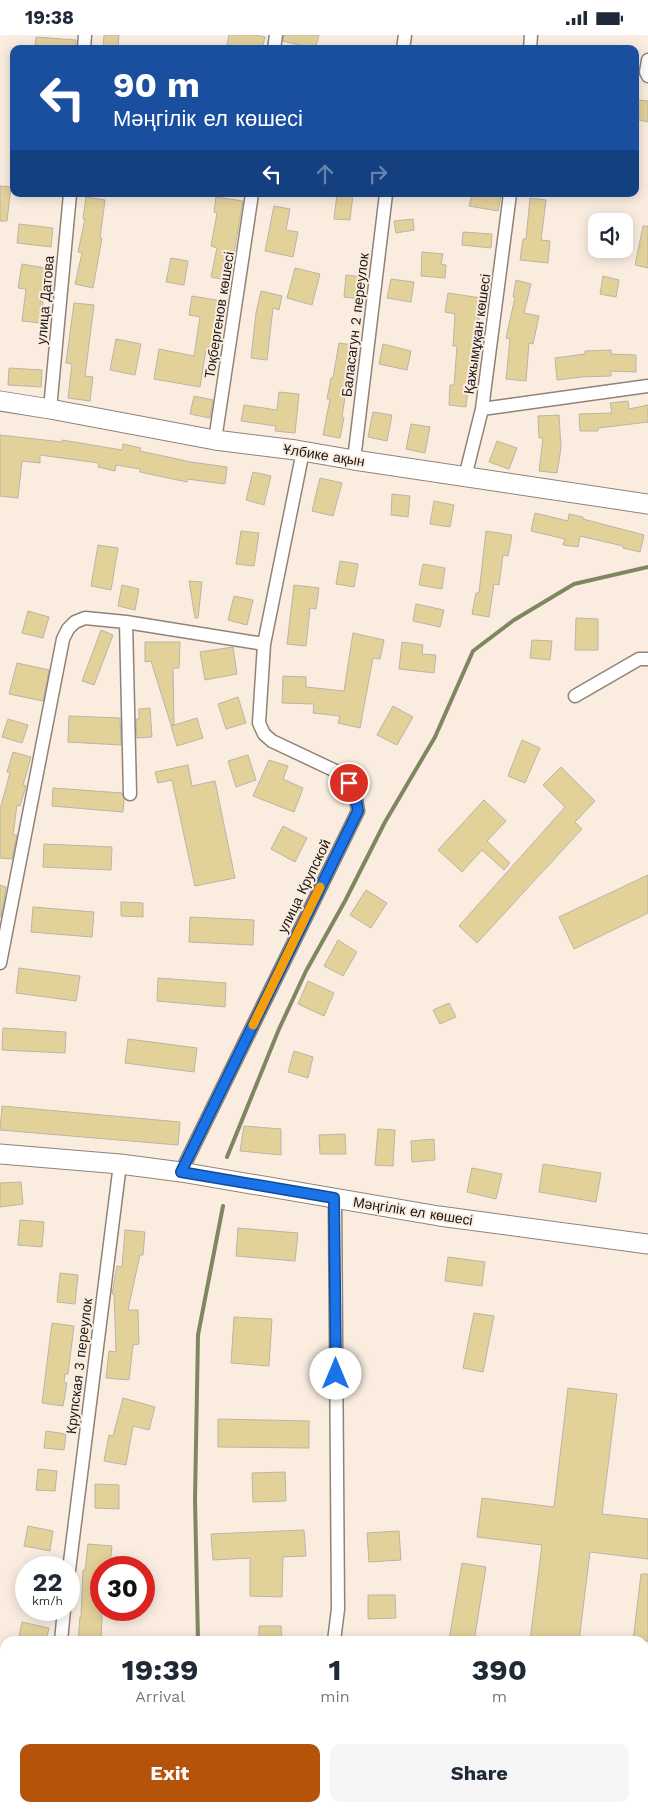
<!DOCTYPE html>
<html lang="en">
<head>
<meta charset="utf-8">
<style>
  :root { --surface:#fff; --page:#f6f6f7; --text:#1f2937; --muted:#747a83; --accent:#b45309 }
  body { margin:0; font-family:"Work Sans",sans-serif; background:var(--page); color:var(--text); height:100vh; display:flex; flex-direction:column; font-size:19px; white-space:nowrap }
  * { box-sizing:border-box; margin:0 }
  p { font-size:16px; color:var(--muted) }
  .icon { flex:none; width:28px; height:28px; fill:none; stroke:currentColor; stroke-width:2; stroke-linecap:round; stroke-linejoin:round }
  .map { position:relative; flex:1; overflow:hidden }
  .side { position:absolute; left:0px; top:1601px; width:649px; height:176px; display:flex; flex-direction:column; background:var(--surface); border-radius:15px 15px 0 0; box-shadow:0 2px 12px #0003 }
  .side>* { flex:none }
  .guide { position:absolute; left:10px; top:10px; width:629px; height:152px; border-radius:10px; box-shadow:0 2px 12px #0003; background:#1a4fa0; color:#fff; overflow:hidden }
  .tools { position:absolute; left:588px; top:178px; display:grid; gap:10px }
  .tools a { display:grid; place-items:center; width:45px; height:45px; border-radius:10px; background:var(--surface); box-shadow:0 2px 12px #0003; font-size:25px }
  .speed { position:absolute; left:15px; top:1521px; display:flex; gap:10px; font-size:25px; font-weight:700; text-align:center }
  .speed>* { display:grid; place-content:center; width:65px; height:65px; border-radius:50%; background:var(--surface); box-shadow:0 2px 12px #0003; line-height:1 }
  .speed small { font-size:12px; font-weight:400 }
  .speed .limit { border:8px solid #d22; background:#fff; color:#111 }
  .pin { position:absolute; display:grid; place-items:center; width:42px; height:42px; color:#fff; margin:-21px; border:2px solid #fff; border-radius:50%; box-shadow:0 1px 5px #0007 }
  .me { position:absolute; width:55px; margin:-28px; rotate:0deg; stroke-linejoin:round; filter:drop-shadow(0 0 4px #0008) }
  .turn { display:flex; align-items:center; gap:18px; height:105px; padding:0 20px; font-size:22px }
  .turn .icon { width:65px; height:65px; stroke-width:2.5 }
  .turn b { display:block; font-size:35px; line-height:42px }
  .lanes { display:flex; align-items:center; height:48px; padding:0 20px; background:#0003; justify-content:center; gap:25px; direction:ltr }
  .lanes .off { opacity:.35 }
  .eta { display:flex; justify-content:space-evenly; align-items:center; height:85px; text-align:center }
  .eta b { font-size:30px; font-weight:700; line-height:35px }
  .cta { display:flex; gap:10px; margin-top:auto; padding:10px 20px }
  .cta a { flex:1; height:58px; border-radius:10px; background:var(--accent); color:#fff; font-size:20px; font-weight:700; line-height:58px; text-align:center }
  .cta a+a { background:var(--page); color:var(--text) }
  .status { display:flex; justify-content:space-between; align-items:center; height:35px; padding:0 25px; background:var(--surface); direction:ltr }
  .status svg { height:14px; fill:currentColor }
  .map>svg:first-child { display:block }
</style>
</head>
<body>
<div class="status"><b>19:38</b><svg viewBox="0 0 49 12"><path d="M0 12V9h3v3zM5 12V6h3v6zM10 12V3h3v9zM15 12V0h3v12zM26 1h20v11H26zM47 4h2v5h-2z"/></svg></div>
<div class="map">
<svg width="648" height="1777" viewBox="0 0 648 1777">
  <rect width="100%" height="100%" fill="#faede0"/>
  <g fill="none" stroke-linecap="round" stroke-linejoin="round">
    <path stroke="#7f8760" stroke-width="4" d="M227,1122L279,994L306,936L345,866L385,787L435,702L473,616L514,585L574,549L648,532
      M198,1606L195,1464L198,1300L223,1171
      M205,1772L206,1777"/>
  </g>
  <path fill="#e3d19a" stroke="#bab5a6" d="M104,0H119L118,14H103Z
    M229,0H255L265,2L262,14H226Z
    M284,0H319L315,14L283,6Z
    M36,2L76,5V14H35Z
    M637,65L648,66V87L635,84Z
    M0,151L11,152L7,186H0Z
    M337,159H353L350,185L334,184Z
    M472,159H489L501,161L498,176L469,171Z
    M86,162L105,165L100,203H102L93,253L75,249L82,218L78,217L85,184H83Z
    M216,162L243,166L229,246L211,242L217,213L211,211L217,178L214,177Z
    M530,163L546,165L541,205L550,206L548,228L520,225L523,204H526Z
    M274,171L290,174L286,195L298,197L293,222L265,216Z
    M413,184L414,195L396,198L394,186Z
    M19,189L53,193L51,212L17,208Z
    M643,191H648V233L635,230Z
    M463,197L492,199L491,213L462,210Z
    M422,217L443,219L441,229L446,230L445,243L421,241Z
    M171,223L188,226L184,250L166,247Z
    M22,229L45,233L40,266L43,267L41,288L22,286L26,254L18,253Z
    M295,233L320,239L312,270L287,263Z
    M346,240L363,242L361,264L344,262Z
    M603,241L619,245L616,262L600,259Z
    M391,244L414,247L411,267L387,263Z
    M516,245L531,249L524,278L539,281L533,309L529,308L526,346L506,344L510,304L506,303L515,262H513Z
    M261,256L282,261L279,275L273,273L267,325L251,323L256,278Z
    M448,258L481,263L473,343H469L466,372L449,370L450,350H454L457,311H453L455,279L445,277Z
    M192,261L222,266L217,316L206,315L200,352L154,344L159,314L194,321L200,282L189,280Z
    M74,268L94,270L85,341L93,342L90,366L68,363L72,329L66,328Z
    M116,304L141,309L135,340L110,335Z
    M339,308L353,310L342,382L344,383L340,403L323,400L330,364H327L331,343H333Z
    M383,309L411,316L407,335L379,329Z
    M611,315V319L636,320V337L611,336V341L582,342L557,345L555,323L585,319V316Z
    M9,333L42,335L41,352L8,350Z
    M279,357L299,359L295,398L275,396L276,391L241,386L244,370L277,375Z
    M194,361L213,365L210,383L190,379Z
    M628,366L629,374L648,370V387L598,393V396H580L579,379L612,378L610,368Z
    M373,377L392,380L387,406L368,402Z
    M559,380L561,413L557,438L539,436L543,403H539L538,381Z
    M411,389L430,392L425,418L406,414Z
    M0,400L62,407V405L122,415L123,409L141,413L140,416L191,427L227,432L225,449L187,444V447L140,437V434L116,430L115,436L98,432L99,428L40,420V428L22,426L18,463L0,461Z
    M497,406L517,413L509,434L489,427Z
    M253,437L271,441L264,470L246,465Z
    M320,443L342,448L333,481L312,476Z
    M392,459L410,461L408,482L391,480Z
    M434,466L454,470L450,492L430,489Z
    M535,478L568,486L569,479L583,482V484L644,500L640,517L623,513V511L580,501L578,512L563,510L565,504L531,496Z
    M241,496L259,498L254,531L236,529Z
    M486,496L512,500L508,521L503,520L499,550L494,549L489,582L472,579L476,558H479Z
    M98,510L118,513L111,555L91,551Z
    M340,526L358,529L354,552L336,549Z
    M423,529L445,533L442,554L419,550Z
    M189,546L202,547L198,583H195Z
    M122,550L139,554L135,575L118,571Z
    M294,550L319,553L316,574L310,573L306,611L287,609Z
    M234,561L253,565L247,590L228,585Z
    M416,569L444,575L440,592L413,586Z
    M28,576L49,582L43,603L22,598Z
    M576,583L598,584V615H575Z
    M101,595L113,600L94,650L82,646Z
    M353,598L384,605L380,624L373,623L360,693L338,688L340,681L313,678L314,669L282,668L283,641L306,642V652L344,656Z
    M532,605L552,606L550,625L530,623Z
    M145,607H180L179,633H173L174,690H171L151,626L145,627Z
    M402,607L423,610L422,619L436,620L434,638L399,634Z
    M233,612L237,639L205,645L200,617Z
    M17,628L49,635L43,666L9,659Z
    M238,662L246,688L226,694L218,669Z
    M393,671L413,682L397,710L377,700Z
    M150,673L152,702L137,703L136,684H139V674Z
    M69,681L120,683L121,710L68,707Z
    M197,683L203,703L177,711L171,691Z
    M8,684L28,690L22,708L2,702Z
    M522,705L540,713L525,748L508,741Z
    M13,717L31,722L23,750L26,751L20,771L17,770L13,800H17L12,824L0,823V774L10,738L7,737Z
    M248,720L256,745L236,752L228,726Z
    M269,725L288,731L283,744L303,753L294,777L253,761Z
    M188,730L192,751L215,746L235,843L195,851L172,745L158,748L155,737Z
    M561,732L595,766L575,787L582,794L477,908L459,891L565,772L543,750Z
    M53,753L122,758L124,765L123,777L52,771Z
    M484,765L506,786L487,806L510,828L504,835L482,815L462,837L438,815Z
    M283,791L307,803L295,827L271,814Z
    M44,809L112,812L111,835L43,832Z
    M648,840V878L574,914L559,882Z
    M0,850L6,852L1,882H0Z
    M366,855L387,868L371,893L350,880Z
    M121,867L143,868V882L121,881Z
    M33,872L94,877L92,902L31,897Z
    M190,882L254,885L253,910L189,907Z
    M338,905L357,917L343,941L324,931Z
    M19,933L80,941L76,966L16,958Z
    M158,943L226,948L225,972L157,966Z
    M308,946L334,958L324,981L298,969Z
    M449,968L456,982L440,989L433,975Z
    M3,993L66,997L65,1018L2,1015Z
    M128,1004L197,1013L194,1037L125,1028Z
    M294,1016L313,1022L308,1043L288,1037Z
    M2,1071L180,1087L178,1110L0,1095Z
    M244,1091L281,1094V1120L240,1116Z
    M378,1094L395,1095L393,1131L375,1130Z
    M345,1099L346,1119H320L319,1100Z
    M434,1104L435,1125L412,1127L411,1106Z
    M543,1129L601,1138L596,1167L539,1157Z
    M472,1133L502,1139L496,1164L467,1157Z
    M21,1147L23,1169L0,1172V1148Z
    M20,1185L44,1187L42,1212L18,1210Z
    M238,1193L298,1198L295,1226L236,1221Z
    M125,1195L145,1197L143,1220H140L128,1275H138L139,1309L133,1310L129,1345L106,1343L109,1316L116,1317L114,1259H112L117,1231L122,1232Z
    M448,1222L485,1227L482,1251L445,1246Z
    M60,1238L78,1240L75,1269L57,1267Z
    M474,1278L494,1281L483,1337L463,1333Z
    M234,1282L272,1284L269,1331L231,1328Z
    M52,1288L74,1291L68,1339H65L64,1347L67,1348L63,1371L42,1368Z
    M568,1353L617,1359L602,1479L648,1484V1524L590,1517L579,1606H530L542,1510L477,1502L482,1463L554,1472Z
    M123,1363L155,1372L149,1395L133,1391L126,1430L104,1426L109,1400L113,1401Z
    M218,1384L309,1386V1413L218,1412Z
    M46,1396L66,1399L64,1415L44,1413Z
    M38,1434L57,1436L55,1456L36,1455Z
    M285,1437L286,1466L253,1467L252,1438Z
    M95,1449L119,1450V1474L95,1473Z
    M28,1491L53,1496L50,1516L24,1511Z
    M304,1495L306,1521L283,1522L282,1562L250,1561V1523L213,1525L211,1499Z
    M399,1496L401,1525L369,1527L367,1498Z
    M88,1509L112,1511L110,1530L101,1529L102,1583L101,1606H78L80,1582H81L83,1535H85Z
    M462,1528L486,1532L474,1606L449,1605Z
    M641,1539H648V1606H633Z
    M368,1560H395L396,1583L368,1584Z
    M22,1587L49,1593L46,1606H18Z
    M259,1591H281L282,1606H259Z"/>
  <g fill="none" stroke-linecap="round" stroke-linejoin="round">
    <defs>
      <path id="street" d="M84,14L85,0
        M274,14L276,0
        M403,14L405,0
        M530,14L531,0
        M648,25L646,37L648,41
        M50,374L70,159
        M482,374L648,351
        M215,405L252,159
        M354,425L386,159
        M465,442L482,374L510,159
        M126,587L130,759
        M575,661L639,624H648
        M0,928L63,604L68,594L75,587L85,583L126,587L264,609
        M181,1137L358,776L355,757L342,739L272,706L264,699L259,688L264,609L303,416
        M69,1535L120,1129
        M61,1606L64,1575
        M334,1606L338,1574L335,1163
        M337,1772V1777
        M46,1777V1772"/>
      <path id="secondary" d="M0,366L50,374L215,405L296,415L354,425L648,469
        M0,1119L120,1129L181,1137L439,1181L648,1209"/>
    </defs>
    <use href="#street" stroke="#8f8378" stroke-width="15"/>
    <use href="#secondary" stroke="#8f8378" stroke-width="21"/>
    <use href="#street" stroke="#fff" stroke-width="12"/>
    <use href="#secondary" stroke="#fff" stroke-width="19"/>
  </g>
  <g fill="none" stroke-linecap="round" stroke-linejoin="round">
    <defs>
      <path id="route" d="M336,1339L334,1163L181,1137L358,776L355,757L349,748"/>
    </defs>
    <use href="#route" stroke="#114b97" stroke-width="12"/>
    <use href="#route" stroke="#1a73e8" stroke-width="9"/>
    <path stroke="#f59e0b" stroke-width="9" d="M253,990L320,852"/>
  </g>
  <g text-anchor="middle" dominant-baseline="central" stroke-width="4" stroke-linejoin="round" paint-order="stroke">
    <g font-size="14" fill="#1a1612" stroke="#faede0">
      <text transform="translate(45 265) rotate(-85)">улица Датова</text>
      <text transform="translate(219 280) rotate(-81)">Тоқбергенов көшесі</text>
      <text transform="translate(355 290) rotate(-83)">Баласагун 2 переулок</text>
      <text transform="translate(477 299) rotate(-82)">Қажымұқан көшесі</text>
      <text transform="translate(324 420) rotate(9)">Ұлбике ақын</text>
      <text transform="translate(304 851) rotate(-64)">улица Крупской</text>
      <text transform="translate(413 1176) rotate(9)">Мәңгілік ел көшесі</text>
      <text transform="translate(79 1331) rotate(-83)">Крупская 3 переулок</text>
    </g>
  </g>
</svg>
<div class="tools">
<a><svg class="icon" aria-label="sound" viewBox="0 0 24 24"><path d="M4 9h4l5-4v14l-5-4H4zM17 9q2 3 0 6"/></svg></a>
</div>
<div class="speed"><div>22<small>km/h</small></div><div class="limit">30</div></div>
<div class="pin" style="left:349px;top:748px;background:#d93025"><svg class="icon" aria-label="arrive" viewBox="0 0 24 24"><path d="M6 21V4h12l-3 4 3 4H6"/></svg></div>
<svg class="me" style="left:336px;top:1339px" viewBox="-20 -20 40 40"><circle r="19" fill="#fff"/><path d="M0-13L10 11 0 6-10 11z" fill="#1a73e8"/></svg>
<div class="guide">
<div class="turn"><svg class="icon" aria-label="left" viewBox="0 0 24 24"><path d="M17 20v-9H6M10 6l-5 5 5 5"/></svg><div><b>90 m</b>Мәңгілік ел көшесі</div></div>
<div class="lanes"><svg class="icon" aria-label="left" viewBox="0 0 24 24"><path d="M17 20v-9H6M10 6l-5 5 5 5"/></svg><svg class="icon off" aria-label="ahead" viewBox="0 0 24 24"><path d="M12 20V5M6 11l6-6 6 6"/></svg><svg class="icon off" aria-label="right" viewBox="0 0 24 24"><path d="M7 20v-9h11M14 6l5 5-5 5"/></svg></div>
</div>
<section class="side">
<div class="eta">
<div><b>19:39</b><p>Arrival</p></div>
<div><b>1</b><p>min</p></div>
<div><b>390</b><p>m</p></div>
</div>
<div class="cta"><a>Exit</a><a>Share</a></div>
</section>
</div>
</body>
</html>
